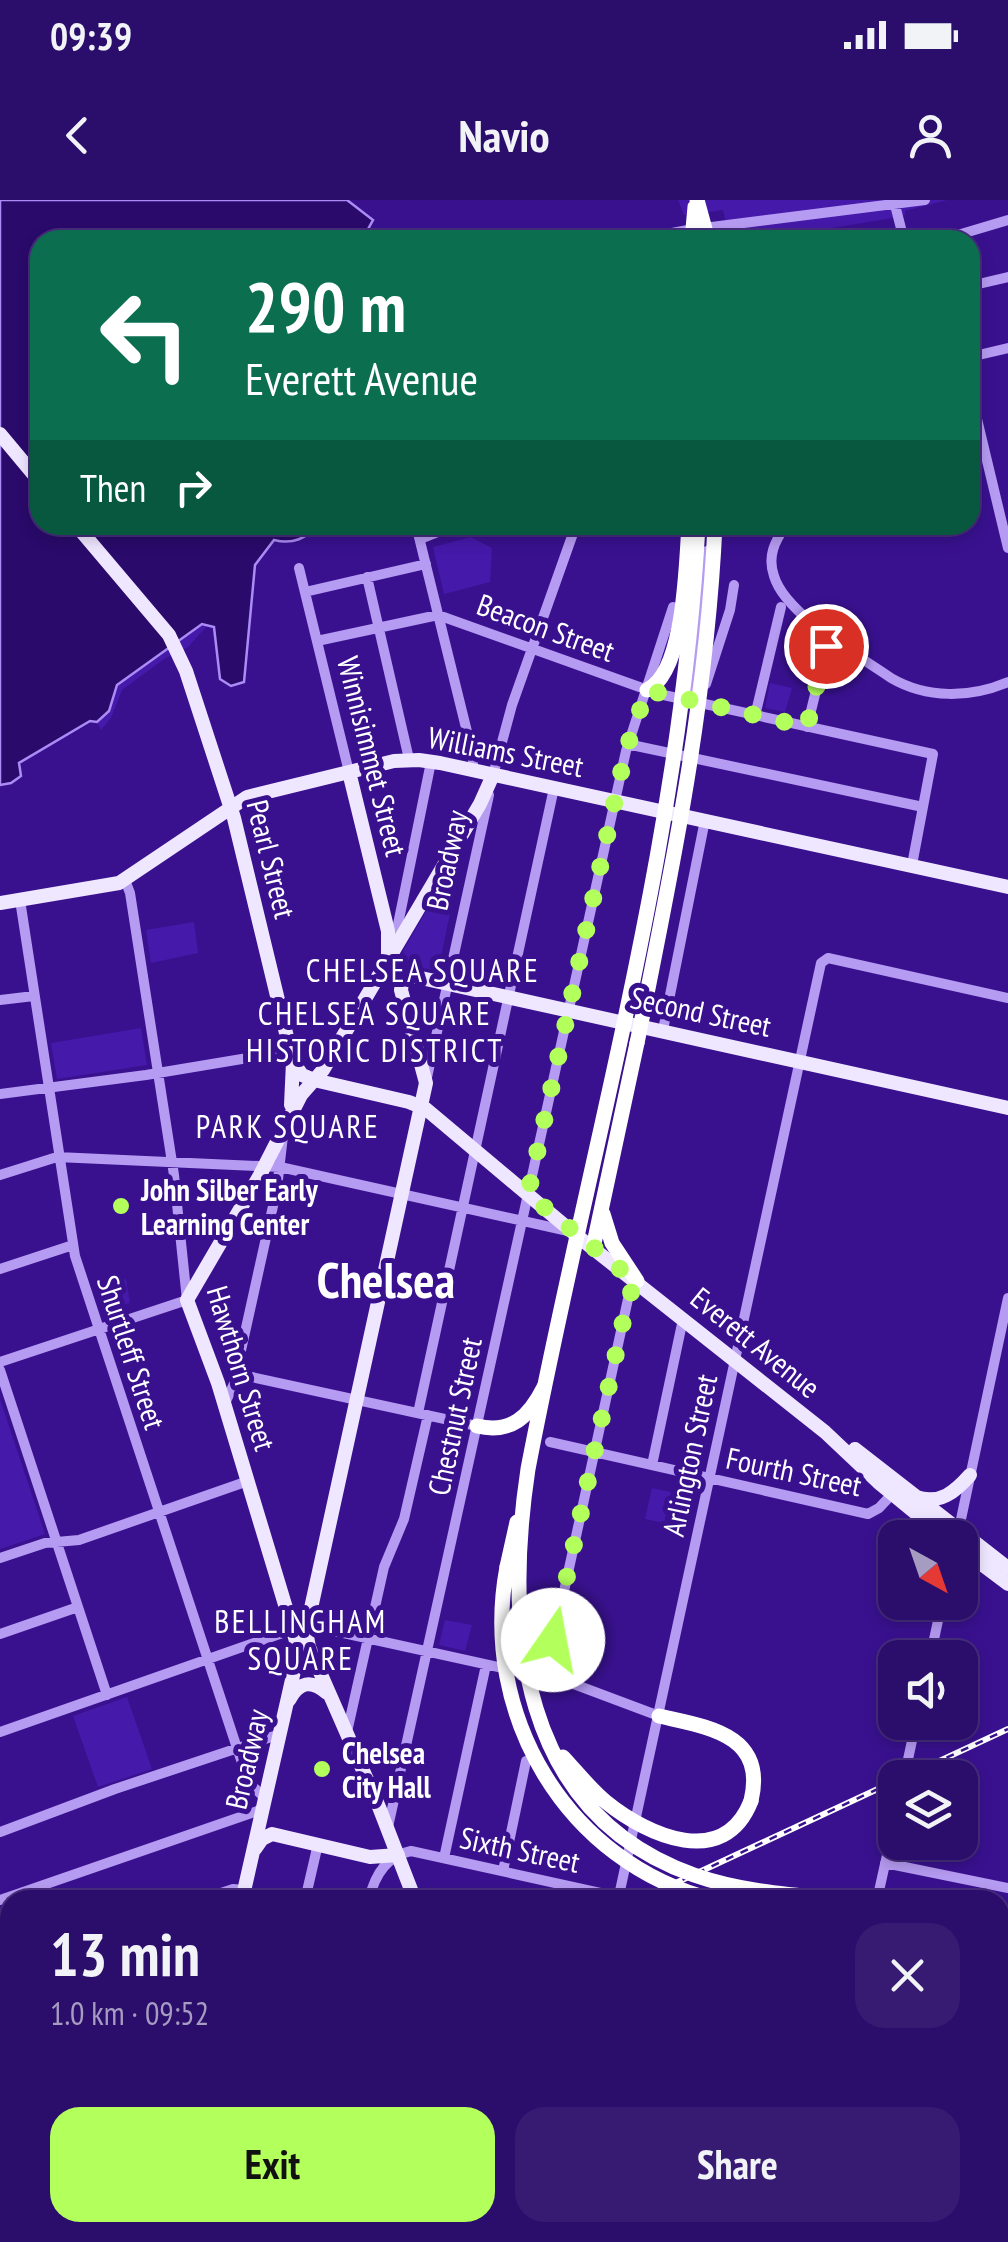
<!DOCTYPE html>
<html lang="en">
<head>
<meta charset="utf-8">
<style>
  :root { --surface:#2b0d6b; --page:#371b73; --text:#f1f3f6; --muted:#a69cc1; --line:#472d7e; --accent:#b3ff5c }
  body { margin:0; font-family:"PT Sans Narrow",sans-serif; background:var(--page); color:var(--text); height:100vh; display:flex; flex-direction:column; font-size:38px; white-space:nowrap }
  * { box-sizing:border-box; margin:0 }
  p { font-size:32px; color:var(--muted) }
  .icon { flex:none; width:55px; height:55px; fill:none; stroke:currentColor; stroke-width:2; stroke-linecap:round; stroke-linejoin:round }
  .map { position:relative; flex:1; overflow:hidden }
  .sheet { position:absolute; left:0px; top:1690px; width:1010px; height:352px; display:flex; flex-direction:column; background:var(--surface); border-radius:30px 30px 0 0; box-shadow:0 5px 15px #0003,0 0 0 2px var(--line) }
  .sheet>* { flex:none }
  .banner { position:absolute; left:30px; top:30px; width:950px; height:305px; border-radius:30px; box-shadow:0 5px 15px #0003,0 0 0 2px var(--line); background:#0b6e4f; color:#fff; overflow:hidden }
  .needle { width:65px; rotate:140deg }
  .fabs { position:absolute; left:878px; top:1320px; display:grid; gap:20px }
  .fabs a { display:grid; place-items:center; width:100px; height:100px; border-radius:20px; background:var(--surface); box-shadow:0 5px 15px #0003,0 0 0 2px var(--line); font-size:50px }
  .pin { position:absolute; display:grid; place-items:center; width:85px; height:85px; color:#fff; margin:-42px; border:5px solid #fff; border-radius:50%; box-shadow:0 2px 10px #0007 }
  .me { position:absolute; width:110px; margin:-55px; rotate:12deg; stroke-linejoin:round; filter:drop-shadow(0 0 8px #0008) }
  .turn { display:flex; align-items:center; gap:35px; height:210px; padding:0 50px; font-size:45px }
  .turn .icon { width:130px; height:130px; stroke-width:2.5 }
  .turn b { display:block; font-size:70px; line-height:85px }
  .then { display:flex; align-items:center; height:95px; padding:0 50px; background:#0003; gap:20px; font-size:38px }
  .round { display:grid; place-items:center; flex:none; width:105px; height:105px; border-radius:30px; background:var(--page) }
  .summary { display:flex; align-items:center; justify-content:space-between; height:170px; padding:0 50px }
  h1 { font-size:60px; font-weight:600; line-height:75px }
  .primary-button { display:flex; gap:20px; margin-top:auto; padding:20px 50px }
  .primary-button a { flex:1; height:115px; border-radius:30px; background:var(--accent); color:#111; font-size:40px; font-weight:600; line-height:115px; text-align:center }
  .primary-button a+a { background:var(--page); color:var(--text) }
  .status { display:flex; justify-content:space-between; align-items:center; height:70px; padding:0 50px; background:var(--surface); direction:ltr }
  .status svg { height:28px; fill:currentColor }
  header { display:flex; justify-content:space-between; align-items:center; height:130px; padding:0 50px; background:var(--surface); font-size:45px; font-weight:600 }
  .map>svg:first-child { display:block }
</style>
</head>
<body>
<div class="status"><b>09:39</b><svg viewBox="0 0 49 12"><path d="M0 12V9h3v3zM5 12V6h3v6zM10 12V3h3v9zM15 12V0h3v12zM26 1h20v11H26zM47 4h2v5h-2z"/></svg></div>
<header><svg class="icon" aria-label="back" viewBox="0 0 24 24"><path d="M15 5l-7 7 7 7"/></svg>Navio<svg class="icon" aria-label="person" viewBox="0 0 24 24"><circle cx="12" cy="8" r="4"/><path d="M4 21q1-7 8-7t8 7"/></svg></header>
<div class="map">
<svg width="1008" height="2042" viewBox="0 0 1008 2042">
  <rect width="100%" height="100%" fill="#39118f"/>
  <path fill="#4519a9" d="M678,0H947L905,11V15L892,18L761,40H730L723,10L684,15Z
    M471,337L492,348L490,382L444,394L433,347Z
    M202,424L207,426L188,447L164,459L122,490L111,518L101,530L97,522L109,511L117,485Z
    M770,483L792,488L785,512L765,508Z
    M464,646L438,771L406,765L403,751Z
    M194,722L198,753L151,763L146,730Z
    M141,828L147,865L57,879L51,843Z
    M126,1079L130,1103L106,1109L101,1083Z
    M0,1199L45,1334L0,1349Z
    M652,1288L671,1292L664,1323L645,1319Z
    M674,1293L693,1297L686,1328L667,1324Z
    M445,1420L472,1425L465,1451L439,1445Z
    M127,1497L152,1569L98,1587L73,1516Z
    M10,1922V1960L0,1961V1923Z"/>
  <path fill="#2a0a6b" stroke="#ab8cf6" stroke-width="2.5" d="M0,0H347L373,20L362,40H40V325H320C305,338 294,345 274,340L255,365L244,482L231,486L220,479L214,427L202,424L117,485L109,511L97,522L90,521L19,563L21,576L11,583L0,585Z"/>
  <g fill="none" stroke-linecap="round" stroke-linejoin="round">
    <path stroke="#b69bf2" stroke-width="10" d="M895,5L904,40
      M671,40L672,33L688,30L925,0
      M941,40L1008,20
      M970,86L1008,77
      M970,157L1008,148
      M970,190L1008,348
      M416,325L473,556V571
      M786,325C775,341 767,356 774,376C785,414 858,455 891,478C927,499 970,498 1008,482
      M420,339L455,325
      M299,368L349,572
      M367,377L409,559
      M305,392L426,364
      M317,441L438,415L659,494L933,554L912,665
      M706,484L730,410L734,385
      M689,501L707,351
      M755,516L781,407
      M807,527L827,446
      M627,544L923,607
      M492,579L512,505L576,325
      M20,700L75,1056L237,1548L249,1583L265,1598
      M395,739L431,562
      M0,800L34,796
      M663,830L705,620
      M426,882L489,595
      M0,894L146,875L290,851
      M0,975L57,957L280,967L568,1031
      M0,1069L73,1045
      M0,1162L187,1100L174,975L130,693L125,680
      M0,1170L107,1495
      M249,1176L241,1173L238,1164L277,988L283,936
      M225,1203L234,1184L247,1176L477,1226
      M418,1213L554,588
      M550,1242L868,1314L879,1308L896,1290
      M652,1265L683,1119
      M957,1338L1008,1098
      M0,1358L45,1343L79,1340L248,1281
      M307,1425L571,1483L659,1516
      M0,1434L78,1407
      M930,1458L942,1402
      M545,1478L628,1099L637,1081
      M0,1532L294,1429
      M347,1532L384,1367L404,1319L428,1215
      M904,1578L916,1522
      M388,1627L626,551L673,407
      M0,1632L115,1589L280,1534
      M444,1658L486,1465
      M885,1663L1008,1688
      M503,1671L526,1561
      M0,1700L263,1609
      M200,1700L233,1689L244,1690
      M305,1700L318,1644
      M369,1700C374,1677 386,1656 411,1651L632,1700
      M618,1700L821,763L828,758L1008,798
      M877,1700L895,1619
      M0,1769L10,1766
      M1000,1780L1008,1782
      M0,1866L10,1864
      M1000,1876L1008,1878
      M1000,1970L1008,1971
      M398,2032L399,2042
      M114,2042L128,2032
      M268,2042L270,2032
      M592,2042L594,2032
      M797,2042L799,2032
      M1000,2042L1001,2031"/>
    <path stroke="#efe6ff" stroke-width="14" d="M0,234L40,282
      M76,325L169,435L186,471L234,618L293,862L291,905
      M349,572L388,731V759L403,774L1008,908
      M0,703L119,683L247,597L394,561L419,560L440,563L1008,687
      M403,774L401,790L426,883L306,1431L309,1447L379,1607L415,1700
      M293,862L302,875L314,880L409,902L426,909L576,1035L825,1232L878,1282L946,1338
      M855,1249L1008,1368
      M916,1297C940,1305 955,1292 970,1275
      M960,1348L1008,1384
      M289,1500C299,1482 311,1479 327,1493
      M255,1649L262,1639L272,1634L370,1657L398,1655
      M242,1700L294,1471L296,1441L218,1183L187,1100L260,975L301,895L323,870L480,604L493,575
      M482,2032L483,2042
      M166,2042L169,2032"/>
    <path stroke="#fff" stroke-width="15" d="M647,490C685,472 686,364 689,325
      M603,1014L612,1043L637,1081
      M593,1048L637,843
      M477,1226C511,1234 529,1217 544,1187
      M507,1367L517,1322
      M659,1516C707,1527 767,1534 751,1601
      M1000,1722L1008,1724
      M1000,1739L1008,1741
      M1000,1770H1008"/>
    <defs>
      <path id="rail" d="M903,1578L1008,1529
        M639,1700L895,1581
        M5,2042L15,2032"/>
    </defs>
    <use href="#rail" stroke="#fff" stroke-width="6"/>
    <use href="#rail" stroke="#39118f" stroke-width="2.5" stroke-dasharray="8" stroke-linecap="butt"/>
    <path stroke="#fff" stroke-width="15" d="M697,0L708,40
      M692,40L695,7
      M698,325C681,645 588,955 528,1269C504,1428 518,1613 694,1675C742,1692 794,1695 845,1700
      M637,843C672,671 707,501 715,325
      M507,1367C479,1514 566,1663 714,1700
      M563,1557C577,1572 590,1589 606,1602C648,1636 724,1670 751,1601"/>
  </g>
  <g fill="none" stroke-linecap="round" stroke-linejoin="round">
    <path stroke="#b3ff5c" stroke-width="18" stroke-dasharray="0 32.4" d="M553,1440L628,1099L636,1082L528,994L626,550L647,490L807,527L826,446"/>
  </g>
  <g fill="#b3ff5c" stroke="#39118f" stroke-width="4">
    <circle cx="121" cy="1006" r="10"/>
    <circle cx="322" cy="1569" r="10"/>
  </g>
  <g text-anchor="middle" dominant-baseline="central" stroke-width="10" stroke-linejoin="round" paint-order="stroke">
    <g font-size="30" fill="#fff" stroke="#39118f">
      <text transform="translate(546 427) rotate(20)">Beacon Street</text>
      <text transform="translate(506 551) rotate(11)">Williams Street</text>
      <text transform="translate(373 556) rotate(76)">Winnisimmet Street</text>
      <text transform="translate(272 659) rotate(76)">Pearl Street</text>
      <text transform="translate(446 660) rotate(-78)">Broadway</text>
      <text transform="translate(701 811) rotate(12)">Second Street</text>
      <text transform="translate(756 1142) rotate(39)">Everett Avenue</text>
      <text transform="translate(132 1152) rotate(72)">Shurtleff Street</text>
      <text transform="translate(242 1168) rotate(73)">Hawthorn Street</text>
      <text transform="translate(454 1216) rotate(-78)">Chestnut Street</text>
      <text transform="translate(689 1255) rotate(-78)">Arlington Street</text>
      <text transform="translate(794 1271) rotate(12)">Fourth Street</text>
      <text transform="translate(246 1559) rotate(-77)">Broadway</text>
      <text transform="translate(520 1649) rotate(12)">Sixth Street</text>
    </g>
    <g font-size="30" font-weight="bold" fill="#fff" stroke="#39118f" text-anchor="start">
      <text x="141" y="989">John Silber Early<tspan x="141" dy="34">Learning Center</tspan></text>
      <text x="342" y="1552">Chelsea<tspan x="342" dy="34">City Hall</tspan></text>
    </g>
    <g font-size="32" letter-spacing="2.5" fill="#fff" stroke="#39118f">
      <text x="423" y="770">CHELSEA SQUARE</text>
      <text x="375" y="813">CHELSEA SQUARE<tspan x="375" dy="37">HISTORIC DISTRICT</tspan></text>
      <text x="288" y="926">PARK SQUARE</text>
      <text x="301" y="1421">BELLINGHAM<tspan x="301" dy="37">SQUARE</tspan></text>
    </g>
    <g font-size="50" font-weight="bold" fill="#fff" stroke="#39118f">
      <text x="386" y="1079">Chelsea</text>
    </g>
  </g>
</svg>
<div class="fabs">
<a><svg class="needle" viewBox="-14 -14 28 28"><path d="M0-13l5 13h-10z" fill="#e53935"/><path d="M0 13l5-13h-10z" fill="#a69cc1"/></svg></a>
<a><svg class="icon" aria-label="sound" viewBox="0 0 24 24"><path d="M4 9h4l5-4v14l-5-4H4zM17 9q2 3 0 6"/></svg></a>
<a><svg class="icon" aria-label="layers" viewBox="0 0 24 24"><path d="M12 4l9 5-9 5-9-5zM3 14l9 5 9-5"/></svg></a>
</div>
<div class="pin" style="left:826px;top:446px;background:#d93025"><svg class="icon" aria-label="arrive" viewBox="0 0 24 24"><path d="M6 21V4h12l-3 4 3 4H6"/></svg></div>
<svg class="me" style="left:553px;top:1440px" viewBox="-20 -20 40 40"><circle r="19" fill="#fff"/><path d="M0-13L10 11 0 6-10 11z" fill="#b3ff5c"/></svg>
<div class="banner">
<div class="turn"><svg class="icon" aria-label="left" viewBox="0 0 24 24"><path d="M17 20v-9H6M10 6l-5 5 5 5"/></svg><div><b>290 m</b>Everett Avenue</div></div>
<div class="then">Then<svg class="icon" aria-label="right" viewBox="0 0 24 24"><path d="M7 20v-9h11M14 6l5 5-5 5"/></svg></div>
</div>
<section class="sheet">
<div class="summary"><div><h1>13 min</h1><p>1.0 km · 09:52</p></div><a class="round"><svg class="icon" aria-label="close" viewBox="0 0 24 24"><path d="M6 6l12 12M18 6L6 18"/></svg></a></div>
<div class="primary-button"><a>Exit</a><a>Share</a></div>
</section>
</div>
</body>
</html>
